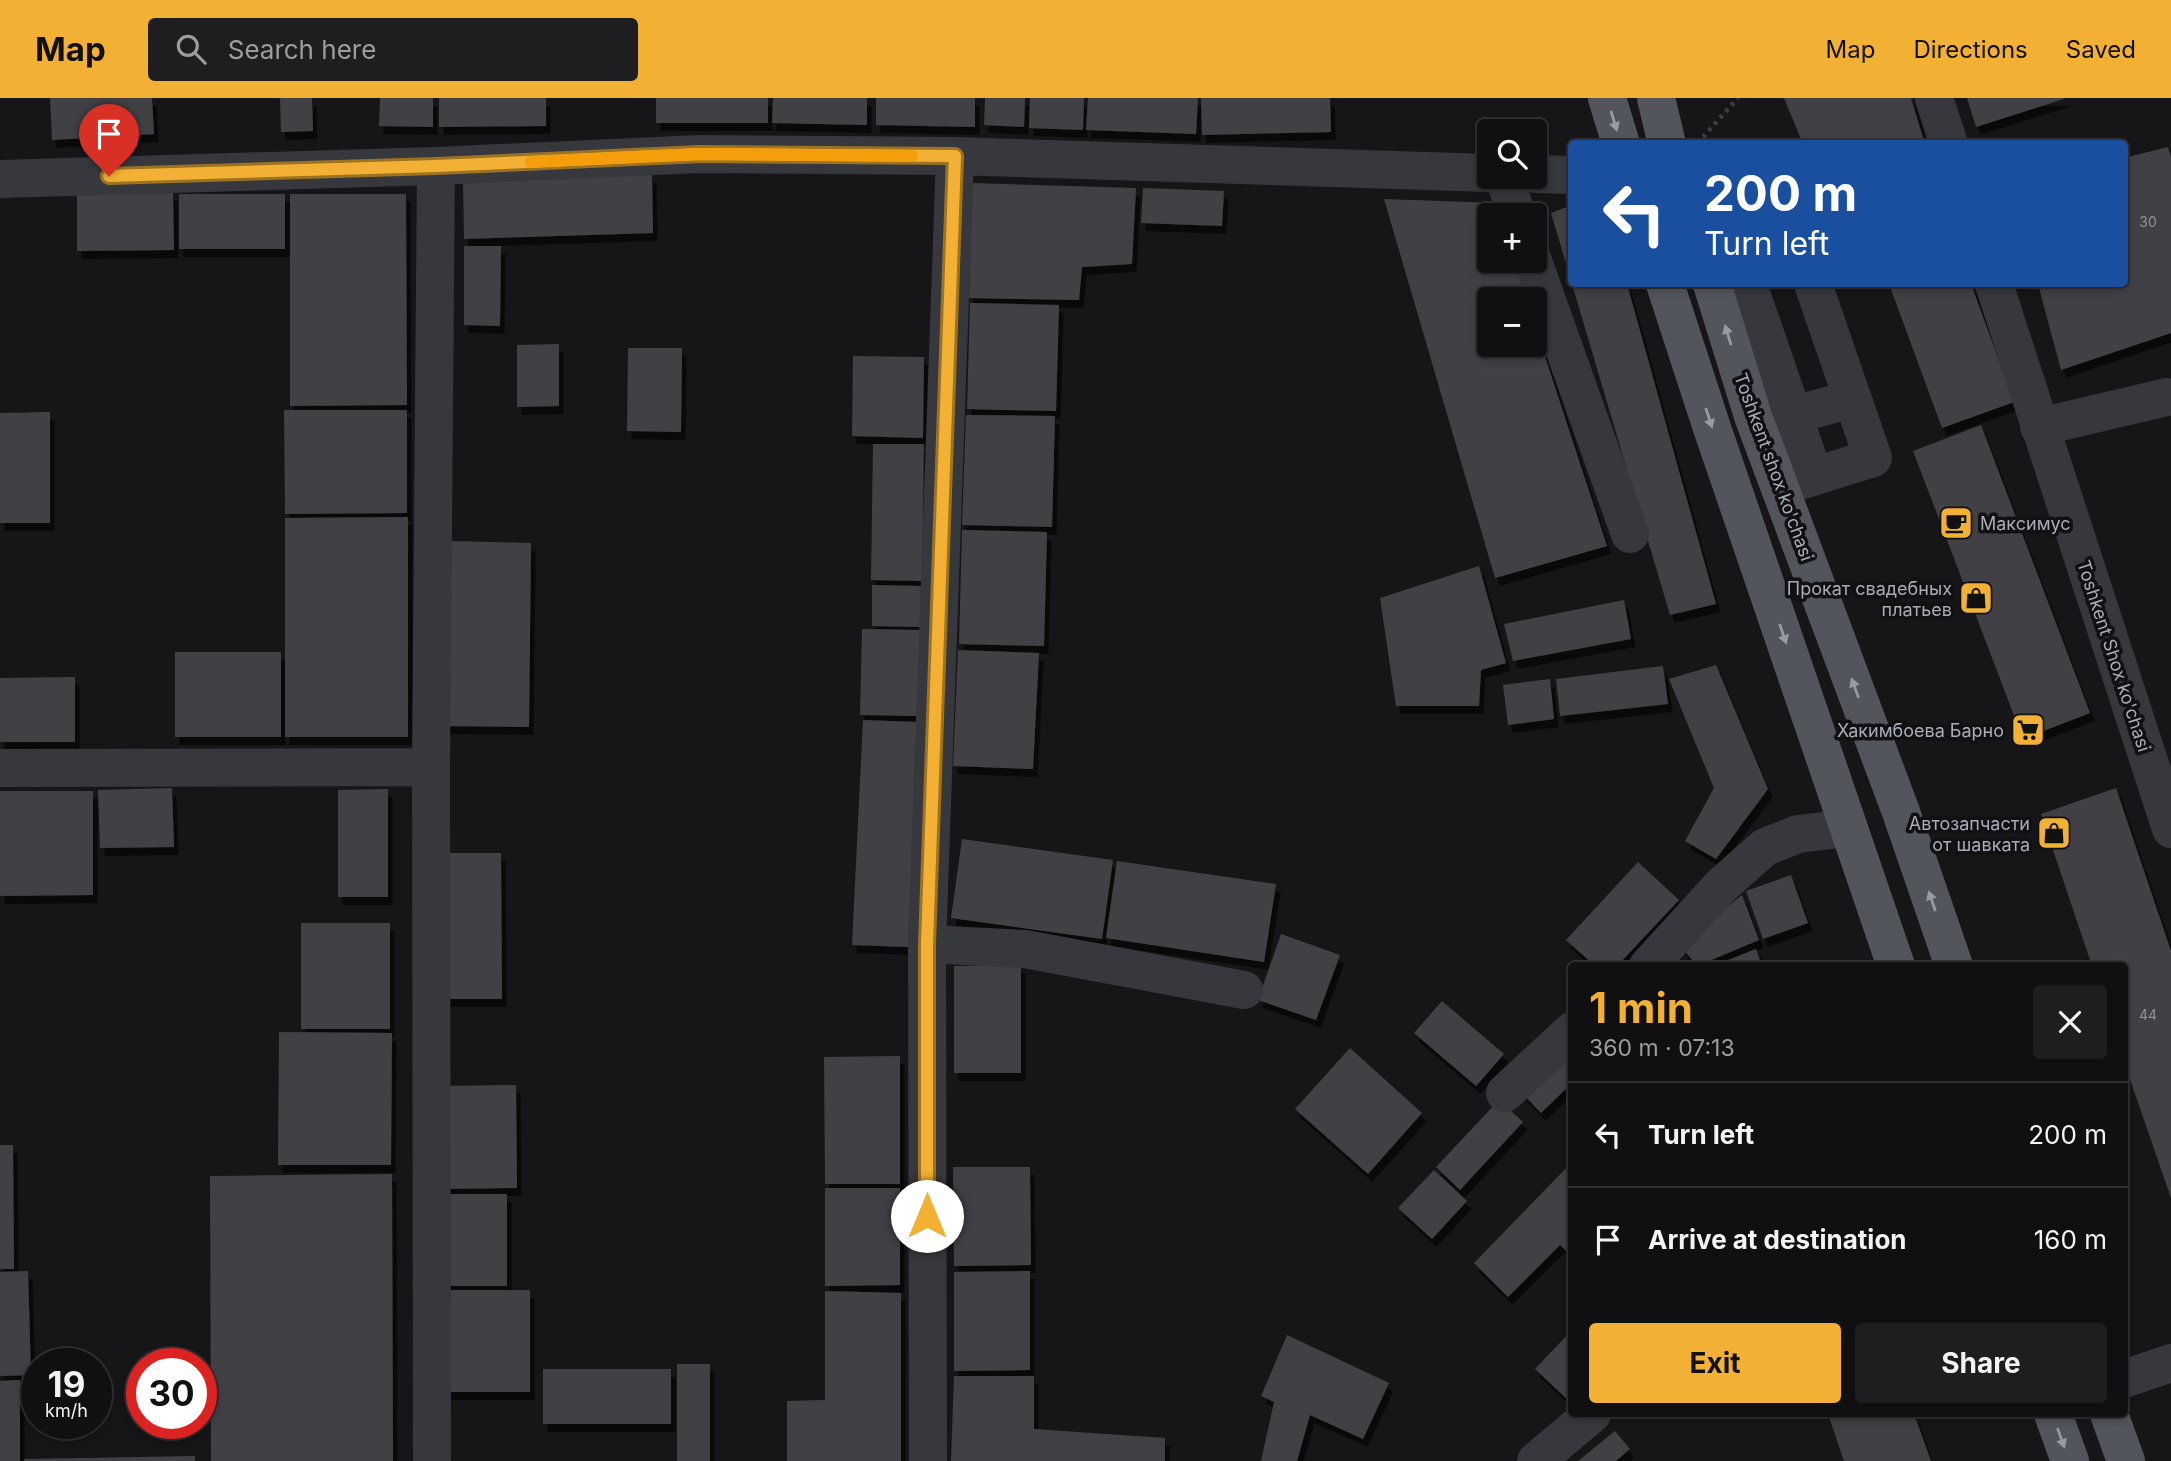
<!DOCTYPE html>
<html lang="en">
<head>
<meta charset="utf-8">
<style>
  :root { --surface:#101012; --page:#1e1e20; --text:#f1f3f6; --muted:#9c9d9f; --line:#303032; --accent:#f2b134 }
  body { margin:0; font-family:Inter,sans-serif; background:var(--page); color:var(--text); height:100vh; display:flex; flex-direction:column; font-size:26px; white-space:nowrap }
  * { box-sizing:border-box; margin:0 }
  p { font-size:23px; color:var(--muted) }
  .icon { flex:none; width:38px; height:38px; fill:none; stroke:currentColor; stroke-width:2; stroke-linecap:round; stroke-linejoin:round }
  .map { position:relative; flex:1; overflow:hidden }
  .side { position:absolute; left:1568px; top:864px; width:560px; height:455px; display:flex; flex-direction:column; background:var(--surface); border-radius:7px; box-shadow:0 4px 10px #0003,0 0 0 2px var(--line) }
  .side>* { flex:none }
  .hud { position:absolute; left:1568px; top:42px; width:560px; height:147px; border-radius:7px; box-shadow:0 4px 10px #0003,0 0 0 2px var(--line); background:#1a4fa0; color:#fff; overflow:hidden }
  .tools { position:absolute; left:1477px; top:21px; display:grid; gap:14px }
  .tools a { display:grid; place-items:center; width:70px; height:70px; border-radius:7px; background:var(--surface); box-shadow:0 4px 10px #0003,0 0 0 2px var(--line); font-size:35px }
  .speed { position:absolute; left:21px; top:1250px; display:flex; gap:14px; font-size:35px; font-weight:700; text-align:center }
  .speed>* { display:grid; place-content:center; width:91px; height:91px; border-radius:50%; background:var(--surface); box-shadow:0 4px 10px #0003,0 0 0 2px var(--line); line-height:1 }
  .speed small { font-size:18px; font-weight:400 }
  .speed .limit { border:10px solid #d22; background:#fff; color:#111 }
  .pin { position:absolute; display:grid; place-items:center; width:60px; height:60px; color:#fff; margin:-72px -30px; border-radius:50% 50% 50% 0; rotate:-45deg; box-shadow:0 0 7px #0007 }
  .pin .icon { rotate:45deg }
  .me { position:absolute; width:77px; margin:-38px; rotate:0deg; stroke-linejoin:round; filter:drop-shadow(0 0 5px #0008) }
  .turn { display:flex; align-items:center; gap:24px; height:147px; padding:0 21px; font-size:32px }
  .turn .icon { width:91px; height:91px; stroke-width:2.5 }
  .turn b { display:block; font-size:49px; line-height:60px }
  .round { display:grid; place-items:center; flex:none; width:74px; height:74px; border-radius:7px; background:var(--page) }
  .overview { display:flex; align-items:center; justify-content:space-between; height:119px; padding:0 21px }
  h1 { font-size:42px; font-weight:700; line-height:52px; color:var(--accent) }
  .primary-button { display:flex; gap:14px; margin-top:auto; padding:14px 21px }
  .primary-button a { flex:1; height:80px; border-radius:7px; background:var(--accent); color:#111; font-size:28px; font-weight:700; line-height:80px; text-align:center }
  .primary-button a+a { background:var(--page); color:var(--text) }
  ul { padding:0; list-style:none }
  li { display:flex; align-items:center; gap:21px; height:105px; padding:0 21px; border-top:2px solid var(--line) }
  li div { flex:1 }
  li b { display:block; font-size:26px }
  li em { font-style:normal }
  header { display:flex; align-items:center; gap:42px; box-sizing:border-box; height:98px; padding:0 35px; background:var(--accent); color:#111 }
  header strong { font-size:33px }
  nav { display:flex; gap:38px; margin-inline-start:auto; font-size:24px }
  .search { width:490px; height:63px; background:var(--page); display:flex; align-items:center; gap:18px; box-sizing:border-box; padding:0 24px; border-radius:7px; color:var(--muted); font-size:26px }
  .map>svg:first-child { display:block }
</style>
</head>
<body>
<header>
<strong>Map</strong>
<div class="search"><svg class="icon" aria-label="search" viewBox="0 0 24 24"><circle cx="10" cy="10" r="6"/><path d="M15 15l6 6"/></svg>Search here</div>
<nav><a>Map</a><a>Directions</a><a>Saved</a></nav>
</header>
<div class="map">
<svg width="2171" height="1363" viewBox="0 0 2171 1363">
  <defs>
    <filter id="shadow"><feDropShadow dx="4.5" dy="8" stdDeviation="0" flood-color="#0009"/></filter>
  </defs>
  <rect width="100%" height="100%" fill="#161618"/>
  <path fill="#404145" filter="url(#shadow)" d="M50,0H152L154,36L52,42Z
    M280,0H312L313,33L281,34Z
    M380,0H433V29L379,28Z
    M439,0H546V28L439,29Z
    M656,0H768V25H656Z
    M773,0H867V27L772,25Z
    M876,0H975V29L876,27Z
    M985,0H1025L1024,29L984,27Z
    M1030,0H1084L1083,32L1029,30Z
    M1088,0H1198L1196,36L1086,32Z
    M1201,0H1330L1331,34L1202,37Z
    M1784,0H1911L1925,46H1803Z
    M1967,0H2064V1L1976,29Z
    M2168,49L2171,59V235L2061,272L2038,186H2124V60Z
    M652,77L653,135L464,141L463,83Z
    M972,85L1136,90L1132,166L1082,169L1079,202L969,200Z
    M1143,90L1224,93L1222,128L1141,125Z
    M173,95L174,152L77,153V96Z
    M179,96H285V151H179Z
    M290,96H406L407,307L290,308Z
    M1384,101L1496,105L1500,117H1489V163H1514L1527,201H1489V247H1535V228L1607,448L1495,480Z
    M1572,107V182H1571L1551,115Z
    M464,148H501L500,228L464,227Z
    M1572,186H1627L1716,506L1670,517Z
    M1889,186H1971L2014,304L1942,330Z
    M970,205L1059,207L1056,313L967,311Z
    M559,246V308L517,309V247Z
    M628,250H682L681,334L627,333Z
    M853,258L924,259L923,340L852,338Z
    M284,312H407V415L285,416Z
    M50,314V425H0V315Z
    M966,317L1055,318L1052,429L962,427Z
    M1981,327L2090,615L2023,641L1913,353Z
    M873,346H924L922,483L871,482Z
    M408,419V639H285V420Z
    M962,432L1047,434L1044,548L959,546Z
    M448,443L531,445L529,629L445,628Z
    M1479,468L1506,565L1481,572L1479,608H1396L1380,500Z
    M872,487L921,488L920,529L872,528Z
    M1624,502L1631,541L1513,563L1504,526Z
    M862,531L920,532L918,618L860,617Z
    M958,552L1039,555L1033,671L953,668Z
    M175,554H281V639H175Z
    M1716,567L1768,691L1716,761L1685,743L1714,690L1669,581Z
    M1663,568L1668,606L1560,618L1556,581Z
    M75,579V644H0V580Z
    M1550,581L1554,621L1508,627L1503,587Z
    M863,622L918,624L908,849L852,847Z
    M172,690L174,749L100,750L98,692Z
    M2116,690L2171,853V1100L2124,964V868H2092L2041,716Z
    M388,691V799H338V692Z
    M0,693H93V797L0,798Z
    M962,741L1113,762L1102,841L951,820Z
    M445,755H501L502,901H445Z
    M1117,763L1276,786L1264,864L1106,840Z
    M1638,764L1679,802L1617,868H1595L1566,842Z
    M1791,777L1808,825L1763,841L1746,793Z
    M1742,797L1759,842L1697,868L1680,847Z
    M301,825H390V931H301Z
    M1281,836L1340,857L1316,922L1258,902Z
    M1756,851L1762,868H1713Z
    M1021,867V975H954V868Z
    M1442,903L1504,956L1476,988L1414,935Z
    M279,934L392,935L391,1067H278Z
    M1572,946V985L1541,1015L1522,995Z
    M1350,950L1422,1015L1368,1076L1295,1011Z
    M900,958V1086H825L824,959Z
    M516,987L517,1090L446,1091L444,988Z
    M1499,1002L1523,1024L1460,1092L1436,1069Z
    M0,1047H13L14,1171H0Z
    M1572,1064V1158L1560,1147L1508,1199L1474,1165Z
    M953,1069H1030L1031,1167L954,1168Z
    M1434,1072L1467,1103L1432,1141L1398,1110Z
    M392,1076L393,1363H211L210,1078Z
    M825,1090H900V1187L825,1188Z
    M445,1096H507V1188H445Z
    M28,1173L31,1277L0,1278V1174Z
    M1030,1173V1272L954,1273V1174Z
    M445,1192H530V1294H445Z
    M825,1193L901,1195V1363H787V1303L825,1302Z
    M1572,1232V1299L1568,1302L1535,1271Z
    M1287,1237L1389,1285L1363,1341L1310,1317L1297,1363H1261L1274,1304L1261,1298Z
    M677,1266H710V1363H677Z
    M543,1271H671V1326H543Z
    M954,1278H1034V1331L1165,1340V1363H951Z
    M20,1282V1363H0V1283Z
    M1828,1316H1914L1931,1363H1844Z
    M1615,1333L1630,1351L1616,1363H1578Z
    M195,1358V1363H24V1361Z"/>
  <g fill="none" stroke-linecap="round" stroke-linejoin="round">
    <path stroke="#3d3f44" stroke-width="4.5" stroke-dasharray="3.5 5" stroke-linecap="butt" d="M1703,39L1738,0"/>
    <path stroke="#37383d" stroke-width="38" d="M1934,0L1949,46
      M1535,76L1572,77
      M1504,79L1517,117
      M0,81L436,68L700,56L955,58L1489,75
      M1533,163L1630,436
      M1748,186L1814,378
      M1994,186L2171,731
      M1793,317L1853,301
      M2039,329L2167,299
      M1780,389L1873,360L1813,186
      M0,670L431,669
      M927,846L1025,851L1244,892
      M1648,868L1721,788L1765,749L1798,736L1849,730
      M1505,995L1572,933
      M2124,1281L2171,1265
      M432,1363L431,669L436,68
      M928,1363L927,846L955,58
      M1536,1363L1592,1316"/>
    <path stroke="#53555c" stroke-width="38" d="M1607,0L1621,46
      M1656,0L1667,46
      M1665,186L1712,330L1896,868
      M1712,186L1753,318L1901,714L1954,868
      M2053,1316L2070,1363
      M2109,1316L2126,1363"/>
  </g>
  <defs><path id="oneway-solid" d="M-6-.8H1V-3.2L6.5 0L1 3.2V.8H-6Z" transform="scale(1.75)"/></defs>
  <g fill="#979ba6">
    <use href="#oneway-solid" transform="translate(1614 23) rotate(73)"/>
    <use href="#oneway-solid" transform="translate(1728 237) rotate(-107)"/>
    <use href="#oneway-solid" transform="translate(1709 320) rotate(72)"/>
    <use href="#oneway-solid" transform="translate(1783 536) rotate(71)"/>
    <use href="#oneway-solid" transform="translate(1855 590) rotate(-110)"/>
    <use href="#oneway-solid" transform="translate(1932 803) rotate(-109)"/>
    <use href="#oneway-solid" transform="translate(2061 1340) rotate(70)"/>
  </g>
  <g fill="none" stroke-linecap="round" stroke-linejoin="round">
    <defs>
      <path id="route" d="M109,78L436,68L700,56L955,58L927,846V1118"/>
    </defs>
    <use href="#route" stroke="#9d7322" stroke-width="18"/>
    <use href="#route" stroke="#f2b134" stroke-width="12"/>
    <path stroke="#f59e0b" stroke-width="12" d="M531,64L700,56L912,58"/>
  </g>
  <defs>
    <symbol id="cafe-square" viewBox="-11 -11 22 22"><rect x="-9" y="-9" width="18" height="18" rx="4" fill="#f2b134" stroke="#111113"/><path d="M-5.5-4.5H6V0H3Q3 3.5 0 3.5H-2.5Q-5.5 3.5-5.5 0ZM3-3.2v2h1.7v-2ZM-6 4.5H4V6H-6Z" fill="#111"/></symbol>
    <symbol id="shop-square" viewBox="-11 -11 22 22"><rect x="-9" y="-9" width="18" height="18" rx="4" fill="#f2b134" stroke="#111113"/><path d="M-5-2.5h2.3a2.7 3.5 0 0 1 5.4 0H5L5.5 6h-11ZM-1.5-2.5h3a1.5 2.3 0 0 0-3 0Z" fill="#111"/></symbol>
    <symbol id="supermarket-square" viewBox="-11 -11 22 22"><rect x="-9" y="-9" width="18" height="18" rx="4" fill="#f2b134" stroke="#111113"/><path d="M-6-5.5h2.5l.6 2H6L4.5 2H-2.5L-4.4-4H-6ZM-1.5 3.2a1.3 1.3 0 1 0 .1 0ZM3 3.2a1.3 1.3 0 1 0 .1 0Z" fill="#111"/></symbol>
  </defs>
  <g fill-rule="evenodd">
    <use href="#cafe-square" x="1937" y="406" width="38" height="38"/>
    <use href="#shop-square" x="1957" y="481" width="38" height="38"/>
    <use href="#supermarket-square" x="2009" y="613" width="38" height="38"/>
    <use href="#shop-square" x="2035" y="716" width="38" height="38"/>
  </g>
  <g text-anchor="middle" dominant-baseline="central" stroke-width="7" stroke-linejoin="round" paint-order="stroke">
    <g font-size="14" fill="#8e929b">
      <text x="2148" y="123">30</text>
      <text x="2148" y="916">44</text>
    </g>
    <g font-size="18" fill="#a8adb8" stroke="#111113">
      <text transform="translate(1774 369) rotate(70)">Toshkent shox ko'chasi</text>
      <text transform="translate(2114 558) rotate(72)">Toshkent Shox ko'chasi</text>
    </g>
    <g font-size="18" fill="#a8adb8" stroke="#111113" text-anchor="end">
      <text x="1980" y="425" text-anchor="start">Максимус</text>
      <text x="1952" y="490">Прокат свадебных<tspan x="1952" dy="21">платьев</tspan></text>
      <text x="2004" y="632">Хакимбоева Барно</text>
      <text x="2030" y="725">Автозапчасти<tspan x="2030" dy="21">от шавката</tspan></text>
    </g>
  </g>
</svg>
<div class="tools">
<a><svg class="icon" aria-label="search" viewBox="0 0 24 24"><circle cx="10" cy="10" r="6"/><path d="M15 15l6 6"/></svg></a>
<a>+</a>
<a>−</a>
</div>
<div class="speed"><div>19<small>km/h</small></div><div class="limit">30</div></div>
<div class="pin" style="left:109px;top:78px;background:#d93025"><svg class="icon" aria-label="arrive" viewBox="0 0 24 24"><path d="M6 21V4h12l-3 4 3 4H6"/></svg></div>
<svg class="me" style="left:927px;top:1118px" viewBox="-20 -20 40 40"><circle r="19" fill="#fff"/><path d="M0-13L10 11 0 6-10 11z" fill="#f2b134"/></svg>
<div class="hud">
<div class="turn"><svg class="icon" aria-label="left" viewBox="0 0 24 24"><path d="M17 20v-9H6M10 6l-5 5 5 5"/></svg><div><b>200 m</b>Turn left</div></div>
</div>
<section class="side">
<div class="overview"><div><h1>1 min</h1><p>360 m · 07:13</p></div><a class="round"><svg class="icon" aria-label="close" viewBox="0 0 24 24"><path d="M6 6l12 12M18 6L6 18"/></svg></a></div>
<ul>
<li><svg class="icon" aria-label="left" viewBox="0 0 24 24"><path d="M17 20v-9H6M10 6l-5 5 5 5"/></svg><div><b>Turn left</b></div><em>200 m</em></li>
<li><svg class="icon" aria-label="arrive" viewBox="0 0 24 24"><path d="M6 21V4h12l-3 4 3 4H6"/></svg><div><b>Arrive at destination</b></div><em>160 m</em></li>
</ul>
<div class="primary-button"><a>Exit</a><a>Share</a></div>
</section>
</div>
</body>
</html>
